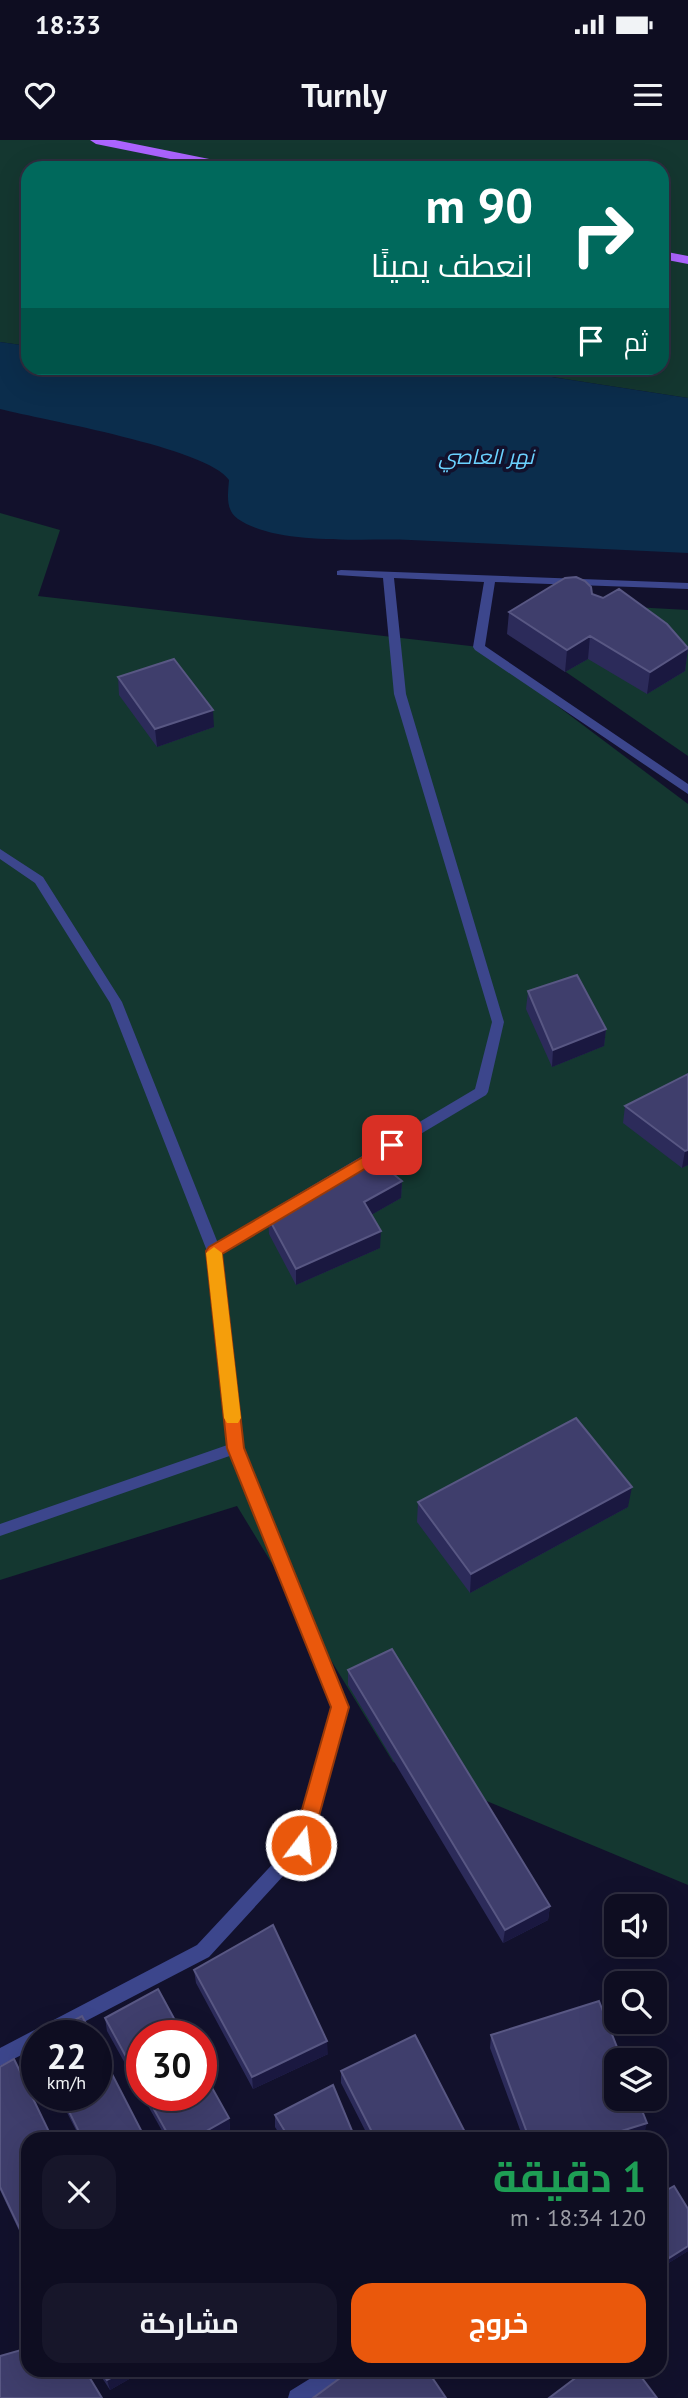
<!DOCTYPE html>
<html lang="ar">
<head>
<meta charset="utf-8">
<style>
  :root { --surface:#0e0d21; --page:#17162a; --text:#f1f3f6; --muted:#9b9ca5; --line:#2e2d3f; --accent:#ea580c }
  body { margin:0; font-family:"PT Sans",Cairo,sans-serif; background:var(--page); color:var(--text); direction:rtl; height:100vh; display:flex; flex-direction:column; font-size:26px; white-space:nowrap }
  * { box-sizing:border-box; margin:0 }
  p { font-size:23px; color:var(--muted) }
  .icon { flex:none; width:38px; height:38px; fill:none; stroke:currentColor; stroke-width:2; stroke-linecap:round; stroke-linejoin:round }
  .map { position:relative; flex:1; overflow:hidden; direction:ltr }
  .sheet { position:absolute; left:21px; top:1992px; width:646px; height:245px; display:flex; flex-direction:column; background:var(--surface); border-radius:21px; box-shadow:0 7px 28px #0002,0 0 0 2px var(--line); direction:rtl }
  .sheet>* { flex:none }
  .guide { position:absolute; left:21px; top:21px; width:648px; height:214px; border-radius:21px; box-shadow:0 7px 28px #0002,0 0 0 2px var(--line); direction:rtl; background:#00695c; color:#fff; overflow:hidden }
  .fabs { position:absolute; left:604px; top:1754px; display:grid; gap:14px }
  .fabs a { display:grid; place-items:center; width:63px; height:63px; border-radius:14px; background:var(--surface); box-shadow:0 7px 28px #0002,0 0 0 2px var(--line); font-size:35px }
  .speed { position:absolute; left:21px; top:1880px; display:flex; gap:14px; font-size:35px; font-weight:700; text-align:center }
  .speed>* { display:grid; place-content:center; width:91px; height:91px; border-radius:50%; background:var(--surface); box-shadow:0 7px 28px #0002,0 0 0 2px var(--line); line-height:1 }
  .speed small { font-size:18px; font-weight:400 }
  .speed .limit { border:10px solid #d22; background:#fff; color:#111 }
  .pin { position:absolute; display:grid; place-items:center; width:60px; height:60px; color:#fff; margin:-30px; border-radius:14px; box-shadow:0 4px 10px #0006 }
  .me { position:absolute; width:77px; margin:-38px; rotate:15deg; stroke-linejoin:round; filter:drop-shadow(0 0 5px #0008) }
  .turn { display:flex; align-items:center; gap:24px; height:147px; padding:0 21px; font-size:32px }
  .turn .icon { width:91px; height:91px; stroke-width:2.5 }
  .turn b { display:block; font-size:49px; line-height:60px }
  .then { display:flex; align-items:center; height:66px; padding:0 21px; background:#0003; gap:14px; font-size:26px }
  .round { display:grid; place-items:center; flex:none; width:74px; height:74px; border-radius:21px; background:var(--page) }
  .overview { display:flex; align-items:center; justify-content:space-between; height:119px; padding:0 21px }
  h1 { font-size:42px; font-weight:700; line-height:52px; color:#1e9e55 }
  .button { display:flex; gap:14px; margin-top:auto; padding:14px 21px }
  .button a { flex:1; height:80px; border-radius:21px; background:var(--accent); color:#fff; font-size:28px; font-weight:700; line-height:80px; text-align:center }
  .button a+a { background:var(--page); color:var(--text) }
  .status { display:flex; justify-content:space-between; align-items:center; height:49px; padding:0 35px; background:var(--surface); direction:ltr }
  .status svg { height:19px; fill:currentColor }
  header { display:flex; justify-content:space-between; align-items:center; height:91px; padding:0 21px; background:var(--surface); font-size:32px; font-weight:700 }
  .map>svg:first-child { display:block }
</style>
</head>
<body>
<div class="status"><b>18:33</b><svg viewBox="0 0 49 12"><path d="M0 12V9h3v3zM5 12V6h3v6zM10 12V3h3v9zM15 12V0h3v12zM26 1h20v11H26zM47 4h2v5h-2z"/></svg></div>
<header><svg class="icon" aria-label="menu" viewBox="0 0 24 24"><path d="M4 6h16M4 12h16M4 18h16"/></svg>Turnly<svg class="icon" aria-label="heart" viewBox="0 0 24 24"><path d="M12 20l-8-8c-3-5 5-10 8-4 3-6 11-1 8 4z"/></svg></header>
<div class="map">
<svg width="688" height="2258" viewBox="0 0 688 2258">
  <rect width="100%" height="100%" fill="#12112c"/>
  <path fill="#143730" d="M0,0H688V258L494,228H662V28H28V206L0,202Z
    M0,373L60,390L38,456L479,507L688,664V1745L393,1622L237,1366L0,1440Z
    M542,462L688,470V616L518,499Z"/>
  <path fill="#0b2d4c" d="M0,202L28,206V228H494L688,258V413C596,409 503,404 411,400C363,398 278,406 238,379C225,370 228,354 229,340C208,308 43,280 0,269Z"/>
  <g fill="none" stroke-linecap="round" stroke-linejoin="round">
    <path fill="#3c468c" fill-rule="evenodd" d="M0,709L43,737L122,862L221,1111L219,1115H209L207,1111L110,863L35,743L0,719Z
      M236,1302L241,1304L243,1308L241,1312L0,1396V1384Z"/>
    <path fill="#3c468c" fill-rule="evenodd" d="M341,430L688,443V449L495,442L485,506L688,644V654L475,510L473,507L484,442L394,438L406,554L504,882L488,952L486,955L221,1113L243,1308L348,1567L307,1710L209,1817L59,1895H37V1907L0,1926V1908L197,1805L294,1701L332,1567L229,1308L207,1111L209,1107L475,949L492,882L394,554L383,438L337,435V431Z
      M324,2230H349L347,2237L314,2258H288L290,2251Z"/>
    <path fill="#ac64ff" fill-rule="evenodd" d="M90,0H115L234,24L240,28H215L96,4Z
      M662,111L688,116V124L662,119Z"/>
  </g>
  <path fill="#2c2b5a" d="M592,454L688,508L685,531L647,554L588,519L565,532L507,494L509,472Z
    M118,537L214,587L157,607L119,555Z
    M528,851L606,889L604,906L552,927L526,869Z
    M688,934V1025L682,1028L623,983L625,966Z
    M402,1041L401,1058L371,1075L380,1108L296,1145L269,1094L268,1077Z
    M418,1362L628,1367L470,1453L417,1382Z
    M348,1530L550,1766L548,1780L503,1803L348,1545Z
    M194,1830L328,1914L253,1949L196,1843Z
    M105,1878L142,1895V1954L107,1891Z
    M491,1895L644,1995L632,1998H523L490,1908Z
    M0,1927L28,1998V2110L0,2050Z
    M341,1931L468,1998H369L341,1943Z
    M58,1955H96L145,1998H80Z
    M142,1955H201L229,1978L230,1990L215,1998H166Z
    M275,1975L355,1998H282L275,1987Z
    M660,2054L688,2069V2111L667,2124L660,2111Z
    M97,2230H145L110,2250Z"/>
  <path fill="#1a1840" d="M590,496L588,519L565,532L567,510Z
    M688,508L685,531L647,554L650,532Z
    M213,570L214,587L157,607L155,589Z
    M606,889L604,906L552,927L553,910Z
    M688,1010V1025L682,1028L685,1011Z
    M402,1041L401,1058L364,1079V1062Z
    M381,1091L380,1108L296,1145V1129Z
    M632,1347L628,1367L470,1453L471,1434Z
    M550,1766L548,1780L503,1803L505,1790Z
    M327,1901L328,1914L253,1949L252,1937Z
    M229,1978L230,1990L215,1998H194Z
    M647,1983L644,1995L632,1998H599Z
    M688,2106V2111L667,2124L669,2118Z
    M126,2230H145L110,2250L107,2240Z"/>
  <path fill="#3f3e6c" stroke="#585783" stroke-width="2" d="M576,437L585,441L591,447L592,454L603,458L619,449L667,484L688,508L650,532L590,496L567,510L509,472L565,438Z
    M174,519L213,570L155,589L118,537Z
    M577,835L606,889L553,910L528,851Z
    M688,934V1010L685,1011L625,966Z
    M376,1020L402,1041L364,1062L381,1091L296,1129L268,1077Z
    M576,1278L632,1347L471,1434L418,1362Z
    M392,1509L550,1766L505,1790L348,1530Z
    M273,1785L327,1901L252,1937L194,1830Z
    M158,1849L183,1895H142V1946L105,1878Z
    M599,1861L622,1920H616V1958H637L647,1983L599,1998H529L491,1895Z
    M82,1876L92,1895H46Z
    M415,1895L468,1998H375L341,1931Z
    M96,1903L145,1998H82L61,1955H96Z
    M14,1919L52,1998H28V2099L25,2100L0,2047V1927Z
    M201,1928L229,1978L194,1998H170L146,1955H201Z
    M333,1945L355,1998H289L275,1975Z
    M674,2046L688,2069V2106L669,2118L660,2101V2054Z
    M28,2208V2230H85L102,2258H0V2216Z
    M100,2230H126L107,2240Z
    M351,2230H427L446,2258H313Z
    M586,2230H636L657,2258H549Z"/>
  <path fill="#ea580c" stroke="#983908" stroke-width="2" d="M392,1000L398,1001L400,1005L398,1009L222,1114L244,1308L349,1567L311,1705L308,1712L301,1714L295,1712L292,1705L331,1567L227,1308L206,1111L209,1107Z"/>
  <path fill="#f59e0b" d="M214,1107L222,1113L241,1278L238,1283H227L224,1278L206,1113Z"/>
  <g text-anchor="middle" dominant-baseline="central" stroke-width="7" stroke-linejoin="round" paint-order="stroke">
    <g font-size="21" font-style="italic" fill="#6bd2ff" stroke="#12112c">
      <text x="486" y="316">نهر العاصي</text>
    </g>
  </g>
</svg>
<div class="fabs">
<a><svg class="icon" aria-label="sound" viewBox="0 0 24 24"><path d="M4 9h4l5-4v14l-5-4H4zM17 9q2 3 0 6"/></svg></a>
<a><svg class="icon" aria-label="search" viewBox="0 0 24 24"><circle cx="10" cy="10" r="6"/><path d="M15 15l6 6"/></svg></a>
<a><svg class="icon" aria-label="layers" viewBox="0 0 24 24"><path d="M12 4l9 5-9 5-9-5zM3 14l9 5 9-5"/></svg></a>
</div>
<div class="speed"><div>22<small>km/h</small></div><div class="limit">30</div></div>
<div class="pin" style="left:392px;top:1005px;background:#d93025"><svg class="icon" aria-label="arrive" viewBox="0 0 24 24"><path d="M6 21V4h12l-3 4 3 4H6"/></svg></div>
<svg class="me" style="left:301px;top:1705px" viewBox="-20 -20 40 40"><circle r="17" fill="#ea580c" stroke="#fff" stroke-width="3"/><path d="M0-11L8 9 0 5-8 9z" fill="#fff"/></svg>
<div class="guide">
<div class="turn"><svg class="icon" aria-label="right" viewBox="0 0 24 24"><path d="M7 20v-9h11M14 6l5 5-5 5"/></svg><div><b>90 m</b>انعطف يمينًا</div></div>
<div class="then">ثم<svg class="icon" aria-label="arrive" viewBox="0 0 24 24"><path d="M6 21V4h12l-3 4 3 4H6"/></svg></div>
</div>
<section class="sheet">
<div class="overview"><div><h1>1 دقيقة</h1><p>120 m · 18:34</p></div><a class="round"><svg class="icon" aria-label="close" viewBox="0 0 24 24"><path d="M6 6l12 12M18 6L6 18"/></svg></a></div>
<div class="button"><a>خروج</a><a>مشاركة</a></div>
</section>
</div>
</body>
</html>
